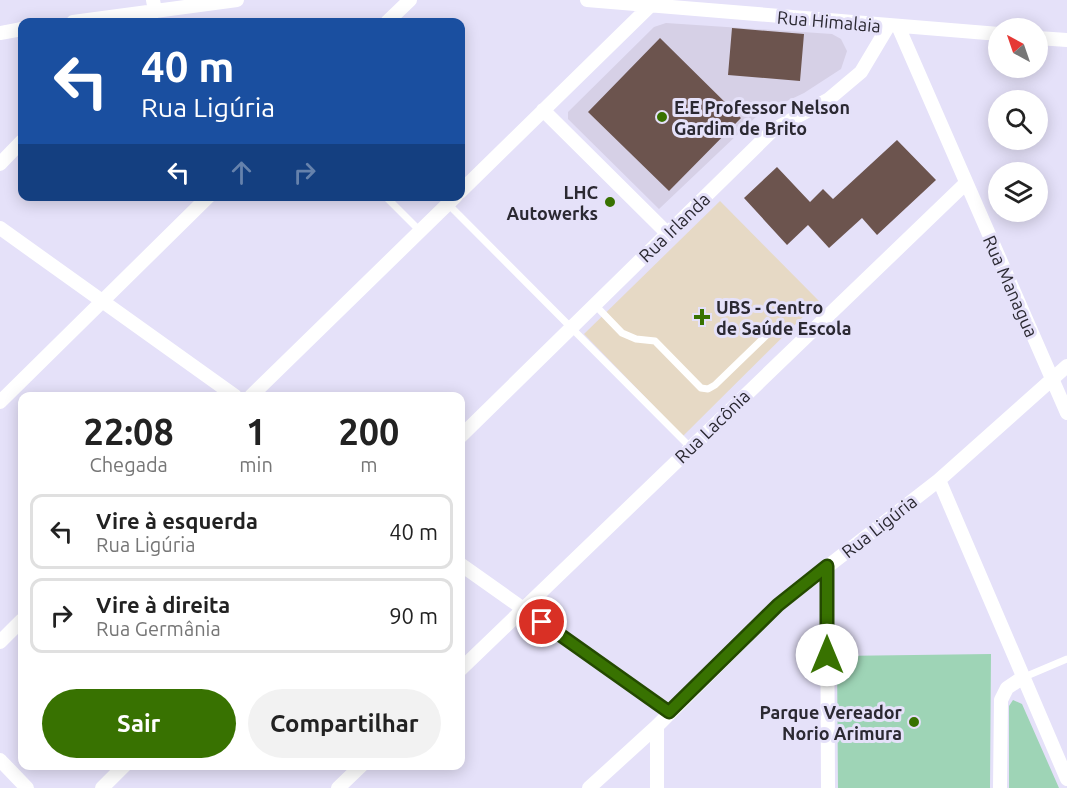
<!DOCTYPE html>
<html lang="pt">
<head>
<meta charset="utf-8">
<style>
  :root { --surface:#fff; --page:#f2f2f2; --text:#222; --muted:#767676; --line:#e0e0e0; --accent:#387201 }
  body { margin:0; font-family:Ubuntu,sans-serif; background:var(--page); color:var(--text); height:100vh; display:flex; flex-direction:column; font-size:22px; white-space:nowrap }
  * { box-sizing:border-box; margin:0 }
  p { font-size:20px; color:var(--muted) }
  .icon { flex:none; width:33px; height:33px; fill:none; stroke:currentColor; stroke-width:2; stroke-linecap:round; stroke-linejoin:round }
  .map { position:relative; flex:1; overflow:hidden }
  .details { position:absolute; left:18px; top:392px; width:447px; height:378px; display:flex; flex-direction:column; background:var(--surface); border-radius:12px; box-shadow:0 3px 15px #0003 }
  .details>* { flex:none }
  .top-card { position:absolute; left:18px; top:18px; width:447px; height:183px; border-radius:12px; box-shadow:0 3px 15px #0003; background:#1a4fa0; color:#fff; overflow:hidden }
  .needle { width:39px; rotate:320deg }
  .tools { position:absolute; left:988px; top:18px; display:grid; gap:12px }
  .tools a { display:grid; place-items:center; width:60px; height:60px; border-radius:50%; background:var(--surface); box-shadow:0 3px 15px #0003; font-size:30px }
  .pin { position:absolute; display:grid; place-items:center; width:51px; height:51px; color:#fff; margin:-26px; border:3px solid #fff; border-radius:50%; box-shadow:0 2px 6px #0007 }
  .me { position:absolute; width:66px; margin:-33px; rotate:0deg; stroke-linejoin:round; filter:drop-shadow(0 0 4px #0008) }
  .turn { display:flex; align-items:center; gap:21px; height:126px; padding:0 24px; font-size:27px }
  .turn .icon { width:78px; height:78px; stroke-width:2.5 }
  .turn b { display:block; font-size:42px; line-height:51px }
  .lanes { display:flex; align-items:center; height:57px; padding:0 24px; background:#0003; justify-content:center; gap:30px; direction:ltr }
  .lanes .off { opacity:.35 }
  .eta { display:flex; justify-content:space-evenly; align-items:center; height:102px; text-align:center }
  .eta b { font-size:36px; font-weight:700; line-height:42px }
  .button { display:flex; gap:12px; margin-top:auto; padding:12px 24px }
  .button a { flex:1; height:69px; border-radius:36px; background:var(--accent); color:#fff; font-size:24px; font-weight:700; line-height:69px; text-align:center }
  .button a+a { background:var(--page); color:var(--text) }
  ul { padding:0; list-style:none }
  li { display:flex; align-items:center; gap:18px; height:75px; margin:0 12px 9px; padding:0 12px; border:3px solid var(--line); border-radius:12px }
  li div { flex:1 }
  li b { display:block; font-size:22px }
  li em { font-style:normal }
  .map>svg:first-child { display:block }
</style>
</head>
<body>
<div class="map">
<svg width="1067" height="788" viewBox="0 0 1067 788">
  <rect width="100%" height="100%" fill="#e5e1f9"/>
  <path fill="#d6d0e6" d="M666,23L832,34L841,39L847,51L841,69L804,93L758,115L659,209L568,119V112L654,27Z"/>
  <path fill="#e6d9c5" d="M720,201L819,301L683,436L584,334Z"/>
  <path fill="#9ed4b6" d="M991,654L990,788H838L837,656Z
    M1013,700L1022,704L1059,788H1009V706Z"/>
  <path fill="#6c544e" d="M732,28L804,34L800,81L728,75Z
    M660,38L741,118L669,191L588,112Z
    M897,140L936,180L877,235L862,218L829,248L808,225L787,245L744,198L777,167L810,202L823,189L833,199Z"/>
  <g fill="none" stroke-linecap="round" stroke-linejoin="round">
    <path stroke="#fff" stroke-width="7" d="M385,196L420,231
      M448,204L690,447
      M595,305L622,333L636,339L655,341L701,388L708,389L715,385L774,328
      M1022,678L1067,659"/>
    <path stroke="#fff" stroke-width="14" d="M587,0L999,34
      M73,22L237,0
      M143,22L155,11L153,0
      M387,22L410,0
      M898,26L1067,413
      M0,33L22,29
      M1038,38L1067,40
      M543,110L668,234
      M0,164L22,141
      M460,192L650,6
      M0,228L235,396
      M251,396L456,196
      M0,402L209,196
      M460,437L773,130L829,99L861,72L889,25
      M939,480L1067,779
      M460,564L669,712
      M827,566L828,788
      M0,642L22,620
      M460,670L966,183
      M657,726V788
      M0,760L27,788
      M102,788L125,765
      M338,788L362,765
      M589,788L657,726L778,605L939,480L1067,366
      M1000,788L1001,700L1007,688L1022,678"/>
  </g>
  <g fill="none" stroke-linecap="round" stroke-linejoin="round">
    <defs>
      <path id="route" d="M542,622L669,712L778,605L827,566V655"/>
    </defs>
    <use href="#route" stroke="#244a01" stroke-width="15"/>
    <use href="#route" stroke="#387201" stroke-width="10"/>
  </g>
  <g fill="#387201" stroke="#e5e1f9" stroke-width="2">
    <circle cx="662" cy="117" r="6"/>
    <circle cx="610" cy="202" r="6"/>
    <path d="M699 308h6v6h6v6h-6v6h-6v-6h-6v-6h6z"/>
    <circle cx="914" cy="722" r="6"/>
  </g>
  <g text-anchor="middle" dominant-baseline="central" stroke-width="6" stroke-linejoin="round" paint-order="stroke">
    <g font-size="18" fill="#2b2932" stroke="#e5e1f9">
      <text transform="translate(829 21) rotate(5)">Rua Himalaia</text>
      <text transform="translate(674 227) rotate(-44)">Rua Irlanda</text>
      <text transform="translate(1011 286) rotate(66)">Rua Managua</text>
      <text transform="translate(712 426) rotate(-44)">Rua Lacônia</text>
      <text transform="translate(879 526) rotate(-38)">Rua Ligúria</text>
    </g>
    <g font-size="18" font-weight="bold" fill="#2b2932" stroke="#e5e1f9" text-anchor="start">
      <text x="674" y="107">E.E Professor Nelson<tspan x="674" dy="21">Gardim de Brito</tspan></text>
      <text x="598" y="192" text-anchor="end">LHC<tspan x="598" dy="21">Autowerks</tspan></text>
      <text x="716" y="307">UBS - Centro<tspan x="716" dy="21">de Saúde Escola</tspan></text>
      <text x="902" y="712" text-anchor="end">Parque Vereador<tspan x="902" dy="21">Norio Arimura</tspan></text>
    </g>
  </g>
</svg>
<div class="tools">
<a><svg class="needle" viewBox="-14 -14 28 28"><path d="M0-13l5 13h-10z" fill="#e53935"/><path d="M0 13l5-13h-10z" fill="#767676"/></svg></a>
<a><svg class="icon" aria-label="search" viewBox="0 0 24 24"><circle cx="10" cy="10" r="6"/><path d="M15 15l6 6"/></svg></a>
<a><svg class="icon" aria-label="layers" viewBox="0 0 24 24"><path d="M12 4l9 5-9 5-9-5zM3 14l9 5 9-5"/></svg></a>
</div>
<div class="pin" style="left:542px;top:622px;background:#d93025"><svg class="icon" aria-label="arrive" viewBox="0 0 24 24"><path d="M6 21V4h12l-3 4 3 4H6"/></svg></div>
<svg class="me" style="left:827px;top:655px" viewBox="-20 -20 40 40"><circle r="19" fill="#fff"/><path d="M0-13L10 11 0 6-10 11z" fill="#387201"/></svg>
<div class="top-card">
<div class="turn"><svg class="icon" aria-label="left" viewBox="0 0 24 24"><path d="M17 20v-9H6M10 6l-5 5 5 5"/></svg><div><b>40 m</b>Rua Ligúria</div></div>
<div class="lanes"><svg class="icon" aria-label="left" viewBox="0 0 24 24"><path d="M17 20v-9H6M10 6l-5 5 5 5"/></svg><svg class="icon off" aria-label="ahead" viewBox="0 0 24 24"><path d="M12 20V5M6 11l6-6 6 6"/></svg><svg class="icon off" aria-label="right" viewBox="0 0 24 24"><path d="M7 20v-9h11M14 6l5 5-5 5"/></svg></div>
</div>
<section class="details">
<div class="eta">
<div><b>22:08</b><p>Chegada</p></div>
<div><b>1</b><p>min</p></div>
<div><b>200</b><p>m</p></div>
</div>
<ul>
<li><svg class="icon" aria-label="left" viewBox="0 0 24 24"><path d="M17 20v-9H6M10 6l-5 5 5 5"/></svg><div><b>Vire à esquerda</b><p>Rua Ligúria</p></div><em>40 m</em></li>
<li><svg class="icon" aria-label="right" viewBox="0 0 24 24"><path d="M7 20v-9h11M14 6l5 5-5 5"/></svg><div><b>Vire à direita</b><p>Rua Germânia</p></div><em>90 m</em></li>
</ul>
<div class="button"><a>Sair</a><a>Compartilhar</a></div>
</section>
</div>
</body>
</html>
